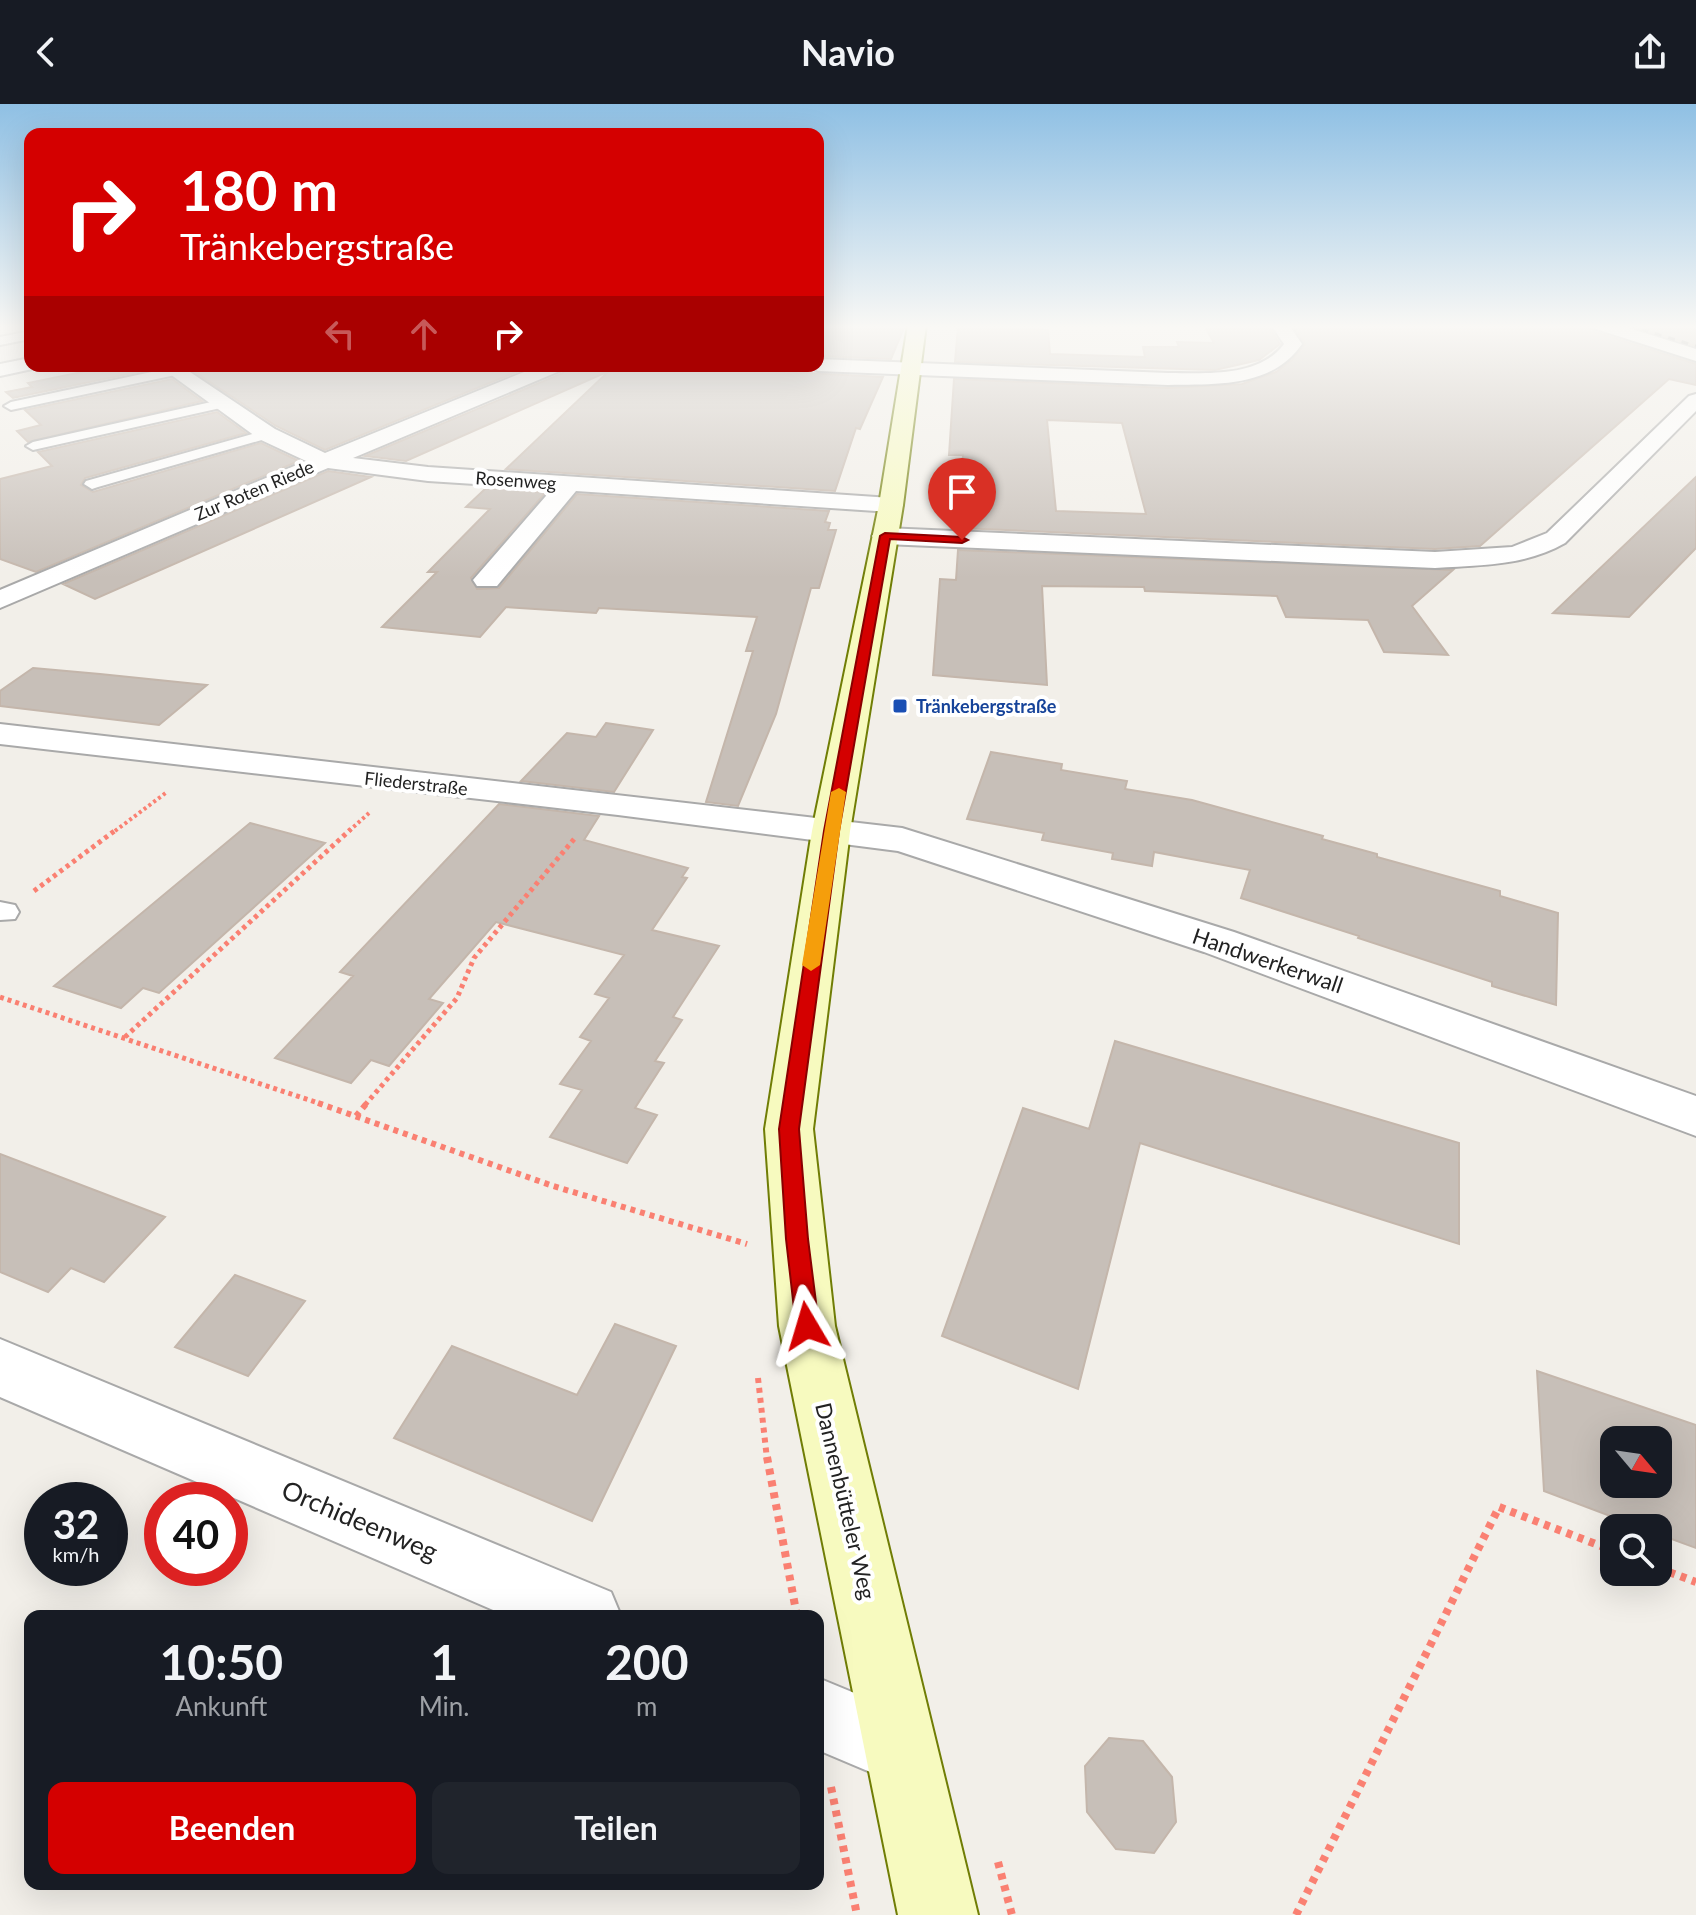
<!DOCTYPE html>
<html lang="de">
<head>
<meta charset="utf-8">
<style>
  :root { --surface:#171b24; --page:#20242c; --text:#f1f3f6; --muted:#9ea1a6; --accent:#d40000 }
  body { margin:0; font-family:Lato,sans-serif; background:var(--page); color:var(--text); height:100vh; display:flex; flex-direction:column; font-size:30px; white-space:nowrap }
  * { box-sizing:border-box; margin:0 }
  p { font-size:26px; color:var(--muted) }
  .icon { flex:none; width:44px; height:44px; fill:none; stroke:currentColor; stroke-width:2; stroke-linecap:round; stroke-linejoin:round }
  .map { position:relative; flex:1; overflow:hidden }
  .sheet { position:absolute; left:24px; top:1506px; width:800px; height:280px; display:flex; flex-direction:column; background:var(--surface); border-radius:16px; box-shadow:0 8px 32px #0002 }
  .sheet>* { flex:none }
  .guide { position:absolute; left:24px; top:24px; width:800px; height:244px; border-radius:16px; box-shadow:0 8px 32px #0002; background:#d40000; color:#fff; overflow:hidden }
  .needle { width:52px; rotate:119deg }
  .tools { position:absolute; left:1600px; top:1322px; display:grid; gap:16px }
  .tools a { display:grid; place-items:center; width:72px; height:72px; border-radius:16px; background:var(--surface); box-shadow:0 8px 32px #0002; font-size:40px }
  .speed { position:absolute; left:24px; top:1378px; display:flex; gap:16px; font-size:40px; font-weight:700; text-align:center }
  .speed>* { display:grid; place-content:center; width:104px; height:104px; border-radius:50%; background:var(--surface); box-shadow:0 8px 32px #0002; line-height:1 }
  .speed small { font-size:20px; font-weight:400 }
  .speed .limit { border:12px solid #d22; background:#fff; color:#111 }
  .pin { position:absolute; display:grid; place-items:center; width:68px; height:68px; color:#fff; margin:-82px -34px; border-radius:50% 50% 50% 0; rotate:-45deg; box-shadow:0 0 8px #0007 }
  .pin .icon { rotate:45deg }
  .me { position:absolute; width:88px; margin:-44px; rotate:353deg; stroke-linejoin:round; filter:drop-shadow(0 0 6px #0008) }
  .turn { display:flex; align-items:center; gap:28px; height:168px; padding:0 24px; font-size:36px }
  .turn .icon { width:104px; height:104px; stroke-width:2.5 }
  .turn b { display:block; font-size:56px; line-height:68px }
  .lanes { display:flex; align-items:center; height:76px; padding:0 24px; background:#0003; justify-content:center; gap:40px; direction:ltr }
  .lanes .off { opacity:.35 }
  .eta { display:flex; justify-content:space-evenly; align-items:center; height:136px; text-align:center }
  .eta b { font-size:48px; font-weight:700; line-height:56px }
  .cta { display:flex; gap:16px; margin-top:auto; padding:16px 24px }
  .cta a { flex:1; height:92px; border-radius:16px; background:var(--accent); color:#fff; font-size:32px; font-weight:700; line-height:92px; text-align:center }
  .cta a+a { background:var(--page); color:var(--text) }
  header { display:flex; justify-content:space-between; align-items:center; height:104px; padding:0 24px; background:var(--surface); font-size:36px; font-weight:700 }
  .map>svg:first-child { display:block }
</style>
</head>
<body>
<header><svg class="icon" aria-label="back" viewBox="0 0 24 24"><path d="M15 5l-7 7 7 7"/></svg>Navio<svg class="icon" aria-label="share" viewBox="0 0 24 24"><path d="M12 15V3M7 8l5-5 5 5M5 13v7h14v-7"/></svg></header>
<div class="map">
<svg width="1696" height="1811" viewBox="0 0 1696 1811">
  <rect width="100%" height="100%" fill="#f2efe9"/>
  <path fill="#c7bfb8" stroke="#c4b6ab" stroke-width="2" fill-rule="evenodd" d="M818,221H905L891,255L818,252Z
    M1204,221L1268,222L1280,240L1259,256L1215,266L955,258L958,223L1048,226L1050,250L1145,253L1143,243H1179L1177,238L1214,239Z
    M1323,221H1590L1595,228L1696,260V281L1669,275L1480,442L1435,445L959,424L963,351H949L954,275L1168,284L1242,280L1276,268L1292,256L1305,240L1294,223L1325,224ZM1047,316L1122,319L1146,410L1056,407Z
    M1629,221H1696V242Z
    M111,262L157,264L13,294L6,288L32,283L28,279Z
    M186,262H531L325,346L276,322Z
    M567,262H666L883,273L860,325L856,324L835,387L506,365L609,267L406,357L365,352L563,269Z
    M172,275L202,297L28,338L17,327L41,321L25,306Z
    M217,308L246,329L85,374L81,381L93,388L261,339L299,357L36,468L0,455V375L52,362L38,348Z
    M328,367L371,373L95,495L63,480Z
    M1696,373V444L1629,513L1553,509Z
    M486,384L546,388L471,474L477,485L499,484L577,390L829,407L825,418L830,419L828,426H836L819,484H811L776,610L738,702L706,698L753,547H746L757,513L599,504L596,509L506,503L480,533L382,523L437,468H428L490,405L466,403Z
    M958,446L1453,466L1412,502L1448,551L1384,548L1368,516L1286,513L1277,492L1145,487L1144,483L1042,482L1047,581L933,571L940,475L956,476Z
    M33,564L100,570L207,581L159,621L0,602V587Z
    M606,619L653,626L614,688L521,677L567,629L596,633Z
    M991,648L1062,660L1061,666L1127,677L1125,685L1192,696L1323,732L1322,735L1377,750V753L1500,787V792L1558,809L1556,901L1492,882V878L1358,834L1359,832L1241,794L1250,766L1154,748L1152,762L1112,755L1113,749L1042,736L1044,729L967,715Z
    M499,700L599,712L584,736L688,764L682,773L687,774L652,826L719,842L673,913L682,916L655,957L664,959L635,1004L657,1011L627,1059L550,1033L582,986L560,980L591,937L580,933L609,894L595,890L624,851L496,818L429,895L443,899L389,962L371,956L351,979L275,954L353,872L340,868Z
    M250,719L325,739L159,889L143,884L121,904L54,882Z
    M1115,937L1459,1039V1140L1140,1039L1078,1285L942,1232L1023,1004L1089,1025Z
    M0,1050L165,1113L104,1178L71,1164L48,1188L0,1168Z
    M235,1171L305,1197L248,1272L175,1243Z
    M615,1220L676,1242L592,1417L394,1334L452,1242L577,1291Z
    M1537,1267L1696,1321V1444L1658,1430V1424H1642L1544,1387ZM1614,1336H1658V1380H1614Z
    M1109,1634L1143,1637L1172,1673L1176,1718L1154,1749L1116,1745L1087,1708L1085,1662Z"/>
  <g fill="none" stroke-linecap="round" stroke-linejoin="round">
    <defs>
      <path id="lane" d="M30,227V235L0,241V233Z
        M175,263L181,267L180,270L11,306L4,302L11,298Z
        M220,296L225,297V303L33,346L26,342L33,338Z
        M267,326L274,330L272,333L98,383L92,385L84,380L86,377Z
        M0,798L15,801L19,808L15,815L0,816Z"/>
      <path id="street" d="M1271,221H1289L1302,240C1272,284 1216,280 1168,281L818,267L809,262H818V255L1168,269C1206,269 1259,274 1284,240Z
        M1593,221H1619L1696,245V257L1596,225Z
        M30,254V262H38L37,264L0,272V260Z
        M159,262H181L275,325L325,349L539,262H564L562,266L353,354L428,363L891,394L900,396L903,401L900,406L891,408L576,387L497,482H477L473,476L552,385L428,377L328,364L0,504V486L306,357L259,335Z
        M1696,290V307L1565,439C1525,462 1480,461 1435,464L885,440L876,437L872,432L876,427L885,424L1435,448L1512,443L1547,429L1689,292Z
        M0,620L902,724L1234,828L1696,992V1032L1204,848L898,747L618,711L0,640Z
        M0,1235L611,1488L621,1512H507L0,1293Z
        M818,1574L927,1619L937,1645L927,1671L901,1681L818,1646Z"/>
      <path id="secondary" d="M908,221H926L903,401L850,727L813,1025L835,1222L978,1811H898L779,1222L765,1025L812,727L879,401Z"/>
    </defs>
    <use href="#lane" stroke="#a9a9a9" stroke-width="4"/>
    <use href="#street" stroke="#a9a9a9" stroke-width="4"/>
    <use href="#secondary" stroke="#707d05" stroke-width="4"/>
    <path stroke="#fa8072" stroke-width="4" stroke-dasharray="3 3" stroke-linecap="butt" d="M115,727L167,688
      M349,727L369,709"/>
    <path stroke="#fa8072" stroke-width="5" stroke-dasharray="4 4" stroke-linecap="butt" d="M34,787L117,725
      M0,893L324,1001
      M125,933L351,725
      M365,1001L457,894L474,854L575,734"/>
    <path stroke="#fa8072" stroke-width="6" stroke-dasharray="5 5" stroke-linecap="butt" d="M318,999L553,1082L747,1140
      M356,1012L367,999
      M758,1274L767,1355"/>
    <path stroke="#fa8072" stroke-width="8" stroke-dasharray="6 6" stroke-linecap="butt" d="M767,1353L797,1512
      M1658,1464L1696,1478
      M831,1683L857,1811
      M998,1758L1012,1811
      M1296,1811L1499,1403L1614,1447"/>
    <use href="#lane" fill="#fff" fill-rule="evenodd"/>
    <use href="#street" fill="#fff" fill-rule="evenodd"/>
    <use href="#secondary" fill="#f7fabf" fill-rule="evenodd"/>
    <path stroke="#707070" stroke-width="3" stroke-dasharray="7 7" stroke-linecap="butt" d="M1628,221L1696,242"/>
  </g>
  <linearGradient id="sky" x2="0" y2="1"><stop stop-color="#8fc0e4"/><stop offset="0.47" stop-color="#f9f8f5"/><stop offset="1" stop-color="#f9f8f5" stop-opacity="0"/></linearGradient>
  <rect width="1696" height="474" fill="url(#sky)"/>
  <path fill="#d40000" stroke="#8a0000" stroke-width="2" d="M885,429L962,433L968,436L962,439L890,435L839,727L799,1025L808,1135L819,1222L815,1230L807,1233L799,1230L796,1222L786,1135L779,1025L824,727L880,432Z"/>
  <path fill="#f59e0b" d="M839,684L846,688L820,861L811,867L802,861L831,688Z"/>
  <rect fill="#1a4fb4" stroke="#fff" stroke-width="3" x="892" y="594" width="16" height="16" rx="4"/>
  <g text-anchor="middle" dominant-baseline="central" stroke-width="8" stroke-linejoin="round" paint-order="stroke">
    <g font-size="18" fill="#222" stroke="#fff">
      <text transform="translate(516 376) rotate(4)">Rosenweg</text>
      <text transform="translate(254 386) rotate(-23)">Zur Roten Riede</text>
      <text transform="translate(416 679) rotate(6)">Fliederstraße</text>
    </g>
    <g font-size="18" font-weight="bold" fill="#164399" stroke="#fff" text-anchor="start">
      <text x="916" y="602">Tränkebergstraße</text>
    </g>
    <g font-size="22" fill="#222" stroke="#fff">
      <text transform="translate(1268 856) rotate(19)">Handwerkerwall</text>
      <text transform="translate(846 1397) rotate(77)">Dannenbütteler Weg</text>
    </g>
    <g font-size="26" fill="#222" stroke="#fff">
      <text transform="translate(360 1416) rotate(23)">Orchideenweg</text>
    </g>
  </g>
</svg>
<div class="tools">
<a><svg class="needle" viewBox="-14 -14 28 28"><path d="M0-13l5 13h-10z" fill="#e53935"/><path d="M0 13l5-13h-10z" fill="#9ea1a6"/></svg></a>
<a><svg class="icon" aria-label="search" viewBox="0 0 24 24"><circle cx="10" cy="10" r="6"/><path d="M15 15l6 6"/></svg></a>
</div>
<div class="speed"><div>32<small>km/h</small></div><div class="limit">40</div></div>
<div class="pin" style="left:962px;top:436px;background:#d93025"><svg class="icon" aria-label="arrive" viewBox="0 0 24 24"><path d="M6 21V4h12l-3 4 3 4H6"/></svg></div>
<svg class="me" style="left:807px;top:1222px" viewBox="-20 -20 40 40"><path d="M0-17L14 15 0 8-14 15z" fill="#d40000" stroke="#fff" stroke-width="4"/></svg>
<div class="guide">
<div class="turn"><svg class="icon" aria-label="right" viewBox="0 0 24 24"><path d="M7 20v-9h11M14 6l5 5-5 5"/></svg><div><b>180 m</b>Tränkebergstraße</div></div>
<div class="lanes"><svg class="icon off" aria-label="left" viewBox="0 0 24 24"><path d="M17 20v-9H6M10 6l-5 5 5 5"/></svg><svg class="icon off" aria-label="ahead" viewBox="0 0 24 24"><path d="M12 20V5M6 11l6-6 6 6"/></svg><svg class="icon" aria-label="right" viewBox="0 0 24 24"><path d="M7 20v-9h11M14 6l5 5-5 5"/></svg></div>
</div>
<section class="sheet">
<div class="eta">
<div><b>10:50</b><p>Ankunft</p></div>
<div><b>1</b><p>Min.</p></div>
<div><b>200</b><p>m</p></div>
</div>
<div class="cta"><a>Beenden</a><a>Teilen</a></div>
</section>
</div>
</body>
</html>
